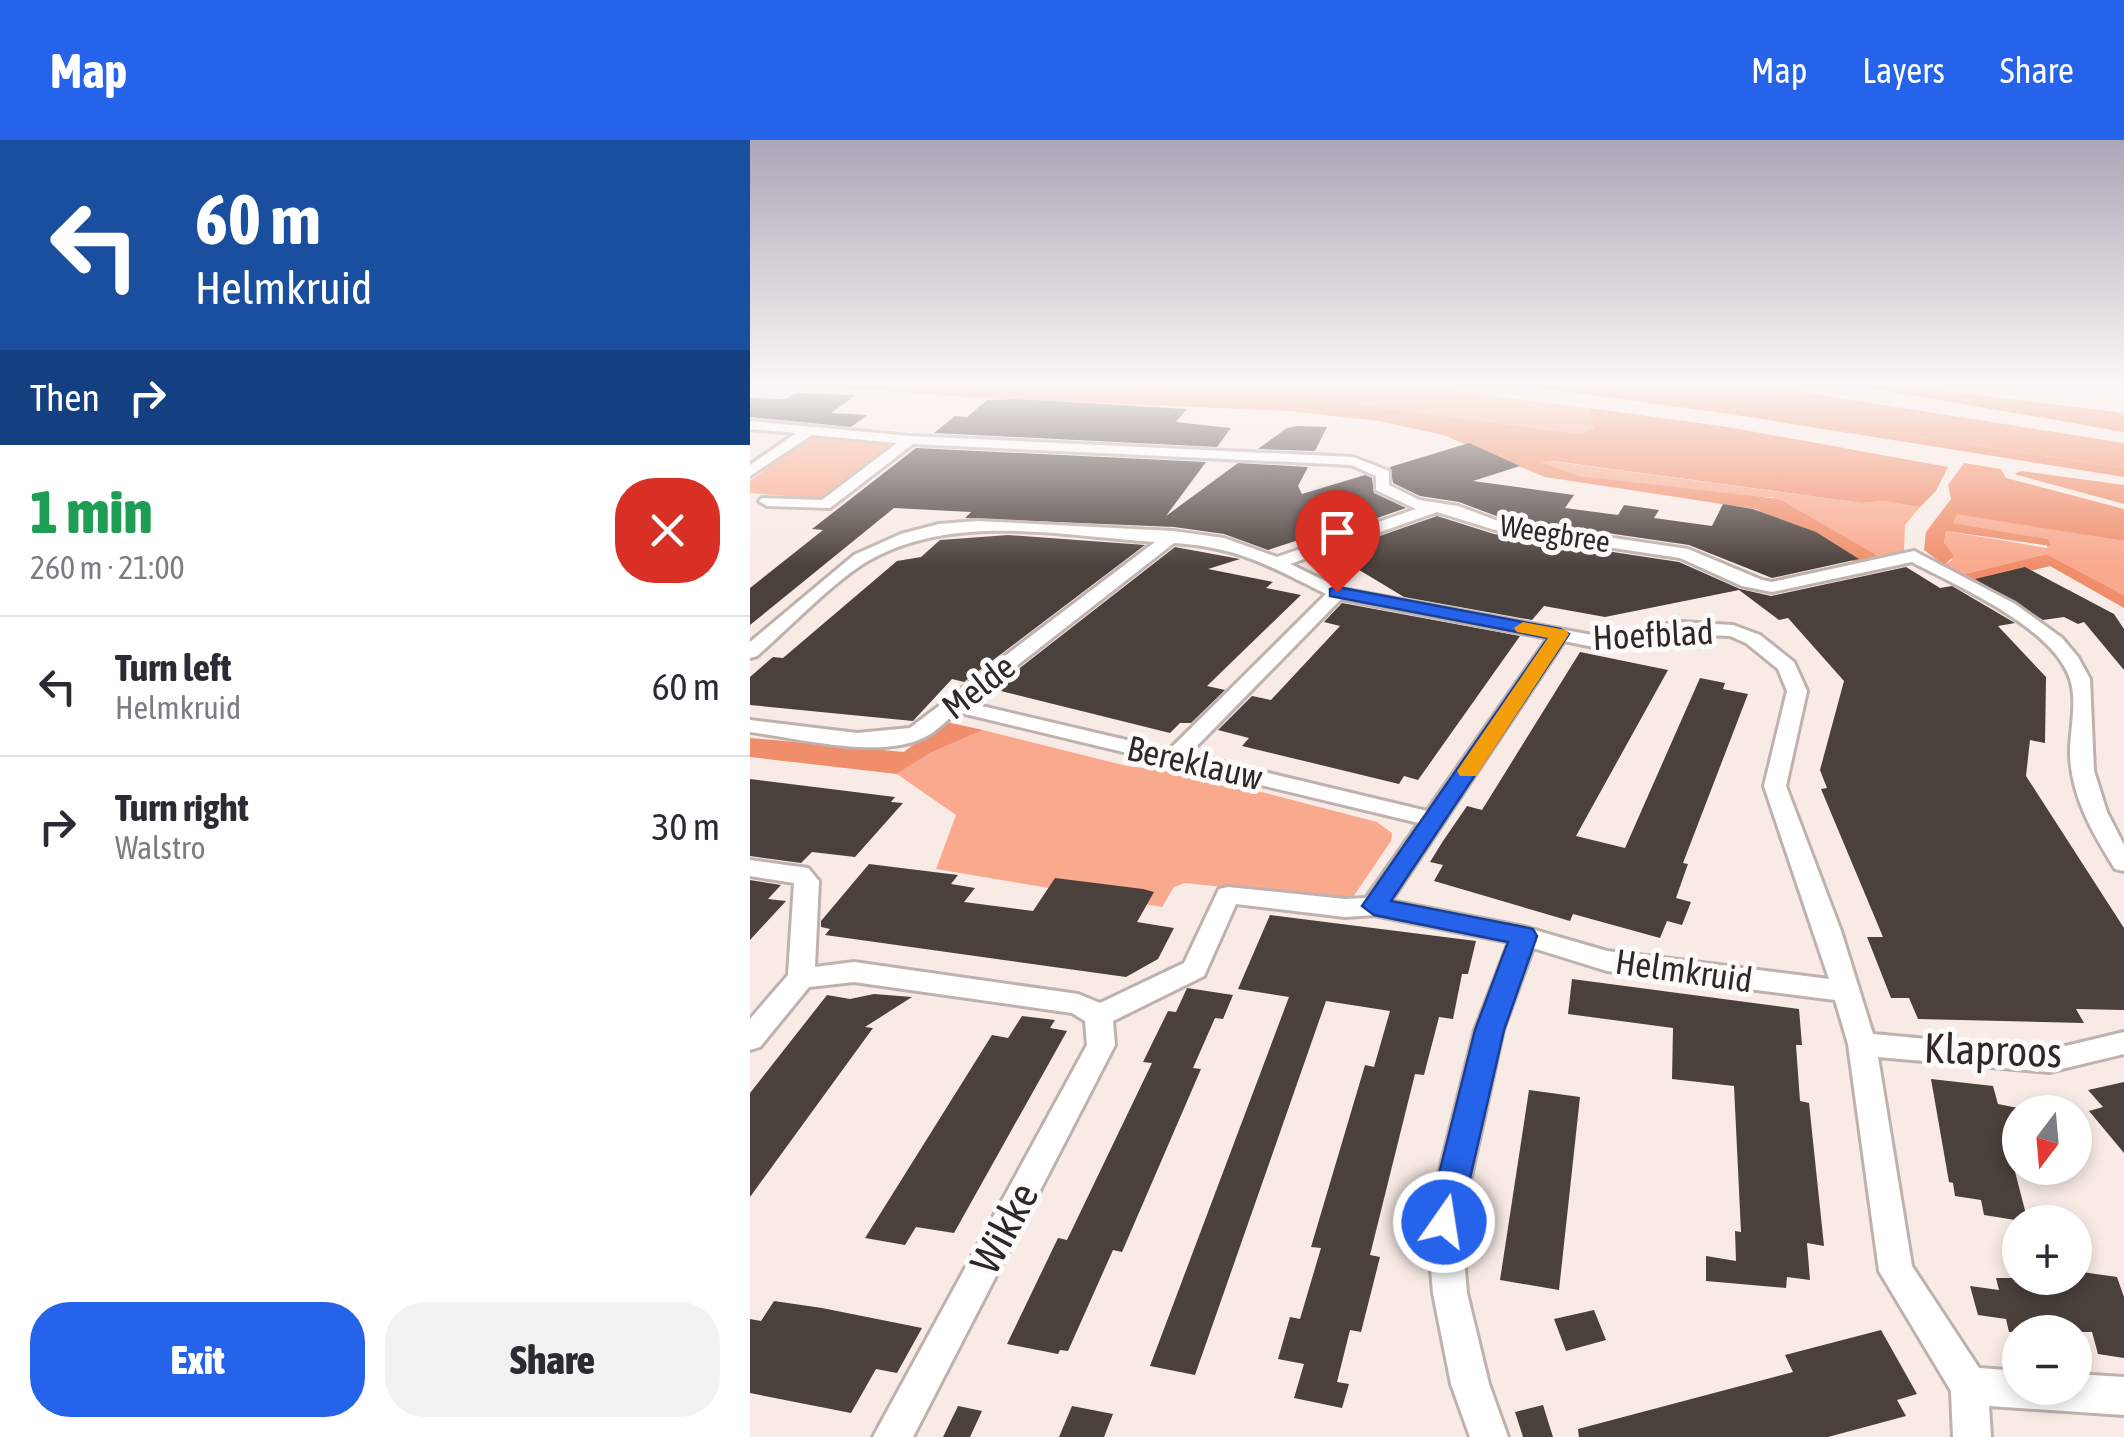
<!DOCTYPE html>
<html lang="en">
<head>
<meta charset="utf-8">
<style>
  :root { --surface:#fff; --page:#f2f2f3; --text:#2b2b33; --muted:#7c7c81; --line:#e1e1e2; --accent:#2563eb }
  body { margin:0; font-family:"Asap Condensed",sans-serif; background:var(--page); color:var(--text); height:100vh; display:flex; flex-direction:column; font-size:38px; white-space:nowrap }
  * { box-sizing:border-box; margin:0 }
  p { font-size:32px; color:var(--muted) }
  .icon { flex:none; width:55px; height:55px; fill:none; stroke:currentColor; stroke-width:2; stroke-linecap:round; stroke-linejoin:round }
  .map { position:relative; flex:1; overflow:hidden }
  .panel { display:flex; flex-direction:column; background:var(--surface); width:750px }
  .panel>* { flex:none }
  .hud { background:#1a4fa0; color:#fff; overflow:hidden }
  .needle { width:65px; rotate:196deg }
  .fabs { position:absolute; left:1252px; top:955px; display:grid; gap:20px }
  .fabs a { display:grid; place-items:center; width:90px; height:90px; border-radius:50%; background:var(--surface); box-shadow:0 5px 15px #0003; font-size:50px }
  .pin { position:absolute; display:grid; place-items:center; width:85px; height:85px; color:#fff; margin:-102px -42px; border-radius:50% 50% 50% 0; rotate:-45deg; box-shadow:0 0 10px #0007 }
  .pin .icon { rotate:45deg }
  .me { position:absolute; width:110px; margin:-55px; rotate:13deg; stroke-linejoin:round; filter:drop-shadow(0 0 8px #0008) }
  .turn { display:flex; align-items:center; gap:35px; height:210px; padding:0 30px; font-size:45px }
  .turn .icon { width:130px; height:130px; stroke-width:2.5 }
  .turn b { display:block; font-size:70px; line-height:85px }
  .then { display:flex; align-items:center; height:95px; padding:0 30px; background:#0003; gap:20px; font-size:38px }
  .round { display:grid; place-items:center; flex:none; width:105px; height:105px; border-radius:40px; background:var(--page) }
  .overview { display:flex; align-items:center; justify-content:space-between; height:170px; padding:0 30px }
  h1 { font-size:60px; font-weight:800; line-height:75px; color:#1e9e55 }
  .button { display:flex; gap:20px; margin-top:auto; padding:20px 30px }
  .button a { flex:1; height:115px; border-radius:40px; background:var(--accent); color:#fff; font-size:40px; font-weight:800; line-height:115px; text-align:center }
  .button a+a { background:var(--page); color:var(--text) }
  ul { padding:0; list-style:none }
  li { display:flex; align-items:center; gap:30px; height:140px; padding:0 30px; border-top:2px solid var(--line) }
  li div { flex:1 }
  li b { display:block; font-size:38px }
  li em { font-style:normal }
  header { display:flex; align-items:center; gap:60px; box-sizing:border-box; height:140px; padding:0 50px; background:var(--accent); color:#fff }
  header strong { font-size:48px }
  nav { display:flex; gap:55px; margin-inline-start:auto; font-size:35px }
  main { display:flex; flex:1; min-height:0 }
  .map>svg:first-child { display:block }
</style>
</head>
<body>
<header>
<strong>Map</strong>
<nav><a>Map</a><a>Layers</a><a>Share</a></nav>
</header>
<main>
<section class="panel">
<div class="hud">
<div class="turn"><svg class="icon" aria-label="left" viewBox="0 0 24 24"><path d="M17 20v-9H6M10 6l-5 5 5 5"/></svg><div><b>60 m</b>Helmkruid</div></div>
<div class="then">Then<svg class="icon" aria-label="right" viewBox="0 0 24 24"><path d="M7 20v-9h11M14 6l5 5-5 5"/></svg></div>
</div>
<div class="overview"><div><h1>1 min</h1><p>260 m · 21:00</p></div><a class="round" style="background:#d93025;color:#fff"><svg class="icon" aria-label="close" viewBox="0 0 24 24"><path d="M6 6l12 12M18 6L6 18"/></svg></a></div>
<ul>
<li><svg class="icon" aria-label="left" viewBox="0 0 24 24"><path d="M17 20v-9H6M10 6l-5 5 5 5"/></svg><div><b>Turn left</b><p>Helmkruid</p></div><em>60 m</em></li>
<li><svg class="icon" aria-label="right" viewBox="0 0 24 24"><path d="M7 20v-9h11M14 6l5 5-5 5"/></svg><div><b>Turn right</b><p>Walstro</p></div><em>30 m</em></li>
</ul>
<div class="button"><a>Exit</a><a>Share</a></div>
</section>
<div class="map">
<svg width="1374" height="1297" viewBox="0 0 1374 1297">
  <rect width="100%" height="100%" fill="#f8ebe6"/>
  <path fill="#f9a98d" d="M291,245H652L838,268L844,289L828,294L534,255Z
    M60,297L147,303L74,359L0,353V341Z
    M792,320L1112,363L1132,361L1170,367L1155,385L1154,411L1130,417L1022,357H987L829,336L789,323Z
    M1207,373L1374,401V455L1296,414L1211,435L1194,425L1202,420L1194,403L1196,391L1297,408V399L1202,383Z
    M233,590L377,626L442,634L627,682L642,693L641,701L601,760L435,743L424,747L412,767L186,729L206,675L147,634L180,613Z"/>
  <path fill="#f08e6b" d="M44,245H291L534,255L828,294L844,289L838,268L978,287L1198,327L1186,351L1170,367L1132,361L1112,363L803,321L790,322L829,336L1029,359L1130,417L1105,422L1043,385L1005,369L795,337L693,295L629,281L538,271L234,258Z
    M769,245H831L1374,328V337L980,274Z
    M1102,245H1145L1374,273V292Z
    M1214,323L1251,329L1256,338L1374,369V401L1207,374L1203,383L1298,399L1301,406L1196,391L1194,403L1204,416L1194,425L1174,410L1176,392L1201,359L1198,345Z
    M1271,331L1374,345V364L1264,334Z
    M1296,414L1374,455V468L1300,426L1224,445L1211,435Z
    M192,581L233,590L180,613L147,634L0,617V598L154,612Z"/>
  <path fill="#f3916e" d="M831,245H1007L1374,303V328Z"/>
  <path fill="#4a403c" d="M46,253L106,255L81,273L117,275L101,287L0,277V258L36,259Z
    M265,259L437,269L426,282L481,288L467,307L184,293L205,276L217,277L237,260Z
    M547,286L577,287L565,311L508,309L537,288Z
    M719,303L770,326L723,341L824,355L815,368L868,375L874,365L909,370L904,378L962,386L973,364L1003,369L1066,392L1109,419L1022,438L939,405L749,377L709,362L670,356L643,343L640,327Z
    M166,308L456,322L416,376L488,323L558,327L548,346L552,354L615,335L622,338L624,353L656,368L561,401L555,398L518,410L474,394L424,387L215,378L221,372L144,368L0,485V448L73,390L62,389Z
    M687,376L744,394L929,422L990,449L1021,456L1156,427L1190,448L1202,446L1265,483L1248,486L1296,537L1295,603L1280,600L1276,636L1374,788V870L1326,869L1334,883L1168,879L1159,858H1141L1117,797H1133L1071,649L1077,648L1070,630L1094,541L1038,478L1029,480L989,450L855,477L794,466L782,480L654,457L581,413Z
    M258,395L395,405L214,542L202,539L163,581L0,565V537L23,517L33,518L147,421L171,417L190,400Z
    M425,407L490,419L458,429L523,442L516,448L551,455L457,546L475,550L441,583H430L420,593L243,549Z
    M1275,427L1364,474L1374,489V530L1334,482L1328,484L1314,477L1293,480L1225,439Z
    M592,463L770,496L668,640L654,636L649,644L579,627L492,606L499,598L468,590L502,556L521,560L590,486L574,482Z
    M830,512L918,530L826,696L875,708L950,538L975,543L973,549L998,554L933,723L938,724L926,758L941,762L932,785L917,781L910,798L823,774L820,781L684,741L693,725L680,722L693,701L717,666L732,670Z
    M0,639L145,657L141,662L153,663L105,717L62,712L51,723L0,716Z
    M119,724L208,735L201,744L225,748L214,762L283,771L305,738L393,749L404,752L387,782L424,788L408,819L376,837L75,795L80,789L71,787V781Z
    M0,740L31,745L18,759L36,761L0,800Z
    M520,775L726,801L718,834H712L703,879L689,877L674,935L665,934L620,1115L630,1117L611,1192L600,1190L587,1242L599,1244L592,1268L544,1258L554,1224L528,1219L540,1177L550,1179L571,1108L561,1107L615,925L624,927L640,871L576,861L445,1235L400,1226L539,857L488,849Z
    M822,839L1049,869L1052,905H1046L1050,961L1059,963L1074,1106L1057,1103L1060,1140L1037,1137L1036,1148L956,1141V1116L986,1121L985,1091L991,1092L984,946L922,939L923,888L818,874Z
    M437,848L483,855L473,879L465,878L443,928L451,929L372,1112L363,1110L318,1211L310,1210L308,1214L257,1204L308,1098L317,1100L402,923L393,922L418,871L426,872Z
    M124,854L162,857L115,887L123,888L0,1057V953L77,855L100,859Z
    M272,876L305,880L300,888L317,891L204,1093L166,1087L155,1105L115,1098L242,895L258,898Z
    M1181,939L1243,946L1248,964L1288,972H1270V990L1254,989L1278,1082L1234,1075L1231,1060L1205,1056L1203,1043L1199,1042Z
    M1374,942V1013L1339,971L1353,967L1338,950Z
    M779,950L830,957L809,1150L750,1140Z
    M1325,1131L1367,1137L1374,1157V1218L1348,1214L1342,1192H1259L1256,1179L1228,1175L1220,1146L1249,1150L1246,1138H1325Z
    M24,1161L72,1168L172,1188L147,1233L126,1229L101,1273L0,1253V1179L11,1181Z
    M844,1170L856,1200L816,1211L804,1179Z
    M1131,1190L1167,1254L1147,1260L1156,1276L1078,1297H829L828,1289L1043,1232L1035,1215Z
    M793,1265L803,1297H773L765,1272Z
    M208,1266L232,1271L220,1297H193Z
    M322,1266L363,1274L354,1297H309Z"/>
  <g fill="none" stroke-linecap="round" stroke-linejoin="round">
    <defs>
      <path id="minor" d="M0,281L160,296L603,317L639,331V345L669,360L708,366L748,381L938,409L1012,440L1022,442L1164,411L1265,464L1312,498L1328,517L1340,539L1344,631L1357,672L1374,705V731L1365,729C1342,692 1319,653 1320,608C1321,586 1327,560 1320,539C1303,487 1207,446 1162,422L1022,452L992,446L930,418L745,390L687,372L540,424L592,449L853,497L929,482L983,485L1010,495L1044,522L1057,551L1036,646L1091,791L1123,894L1299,910L1374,892V914L1299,932L1128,917L1162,1126L1229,1228L1270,1231V1248H1325V1234L1374,1237V1275L1239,1266L1241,1297H1203L1201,1251L1129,1131L1098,904L1085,860L857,831L783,808L753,890L711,1082L717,1153L739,1244L758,1297H720L701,1244L683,1153L677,1082L725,890L759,802L624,775L595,777L486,764L454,836L363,881L365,905L163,1297H123L337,905L335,881L322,873L104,842L59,847L10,907L0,910V879L38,835L44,743L0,736V720L58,728L69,741L65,827L104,822L328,854L350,863L434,823L469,749L478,747L595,759L616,758L669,683L207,572C197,580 187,591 175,597C131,620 48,598 0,592V580L107,593L160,588L405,402C311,396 204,372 118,421C84,441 38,489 7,516L0,518V502L104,415L151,394L189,384L228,381L423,391L474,398L527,417L666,369L626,350V336L601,325L163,304L80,368L17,366L9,361L12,358L72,360L147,303L62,295L0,336V325L46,293L0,289ZM424,403C489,407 519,426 576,454L419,610L219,563ZM591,459L798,498L677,671L439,614ZM929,494L980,496L996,503L1028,529L1037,551L1014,646L1079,839L857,811L774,787L641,761L814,501L853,509Z"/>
    </defs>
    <use href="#minor" stroke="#bfb2ae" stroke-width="6"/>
    <use href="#minor" fill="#fff" fill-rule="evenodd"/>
  </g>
  <linearGradient id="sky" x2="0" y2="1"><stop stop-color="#aca6b7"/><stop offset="0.57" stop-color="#fcf6f4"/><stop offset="1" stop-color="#fcf6f4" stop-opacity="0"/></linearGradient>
  <rect width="1374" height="427" fill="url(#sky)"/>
  <path fill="#2563eb" stroke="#184099" stroke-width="2.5" d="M587,447L810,489L819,494L641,761L774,787L783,789L787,796L754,890L710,1082L705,1092L694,1096L682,1092L677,1082L725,890L758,802L624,775L612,766L798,498L580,456V449Z"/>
  <path fill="#f59e0b" d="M773,482L816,490L819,494L726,636H710L707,631L798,498L767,492L764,488Z"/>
  <g text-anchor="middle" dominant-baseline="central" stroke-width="10" stroke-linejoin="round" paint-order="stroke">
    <g font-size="30" fill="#2e2927" stroke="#fdfbfa">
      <text transform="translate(805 393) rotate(9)">Weegbree</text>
    </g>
    <g font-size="35" fill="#2e2927" stroke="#fdfbfa">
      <text transform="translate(903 494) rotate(-3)">Hoefblad</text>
      <text transform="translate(228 546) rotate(-38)">Melde</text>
      <text transform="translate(445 622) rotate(13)">Bereklauw</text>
      <text transform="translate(934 830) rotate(8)">Helmkruid</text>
    </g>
    <g font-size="42" fill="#2e2927" stroke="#fdfbfa">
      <text transform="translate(1243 910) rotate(2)">Klaproos</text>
      <text transform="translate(254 1088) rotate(-62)">Wikke</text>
    </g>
  </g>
</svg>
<div class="fabs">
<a><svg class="needle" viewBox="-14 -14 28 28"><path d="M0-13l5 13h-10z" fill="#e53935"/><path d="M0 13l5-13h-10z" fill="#7c7c81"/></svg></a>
<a>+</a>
<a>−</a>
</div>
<div class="pin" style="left:587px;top:452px;background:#d93025"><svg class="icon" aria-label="arrive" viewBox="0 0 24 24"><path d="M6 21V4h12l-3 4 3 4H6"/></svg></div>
<svg class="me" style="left:694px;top:1082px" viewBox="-20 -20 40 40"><circle r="17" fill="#2563eb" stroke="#fff" stroke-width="3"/><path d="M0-11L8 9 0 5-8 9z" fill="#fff"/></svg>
</div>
</main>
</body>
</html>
